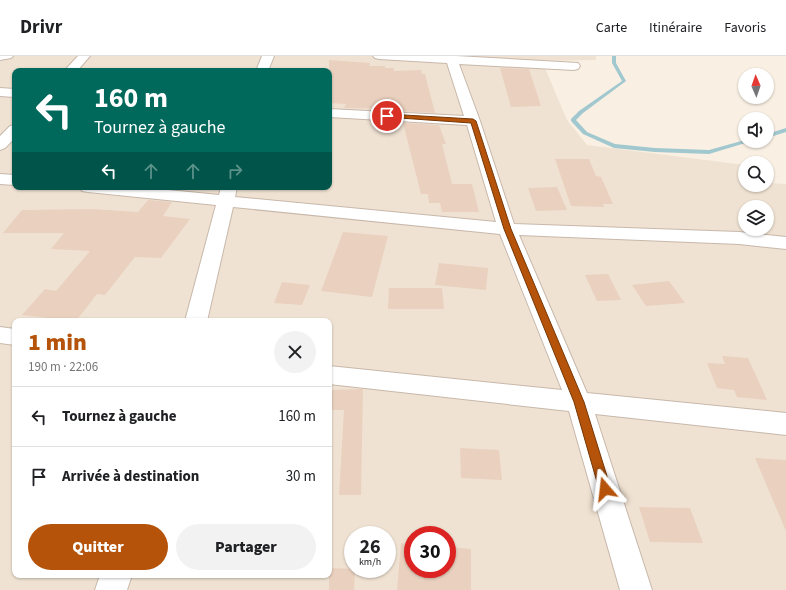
<!DOCTYPE html>
<html lang="fr">
<head>
<meta charset="utf-8">
<style>
  :root { --surface:#fff; --page:#f2f2f2; --text:#202124; --muted:#757577; --line:#e0e0e0; --accent:#b45309 }
  body { margin:0; font-family:"Source Sans 3",sans-serif; background:var(--page); color:var(--text); height:100vh; display:flex; flex-direction:column; font-size:15px; white-space:nowrap }
  * { box-sizing:border-box; margin:0 }
  p { font-size:13px; color:var(--muted) }
  .icon { flex:none; width:22px; height:22px; fill:none; stroke:currentColor; stroke-width:2; stroke-linecap:round; stroke-linejoin:round }
  .map { position:relative; flex:1; overflow:hidden }
  .drawer { position:absolute; left:12px; top:262px; width:320px; height:260px; display:flex; flex-direction:column; background:var(--surface); border-radius:8px; box-shadow:0 1px 3px #0004 }
  .drawer>* { flex:none }
  .guide { position:absolute; left:12px; top:12px; width:320px; height:122px; border-radius:8px; box-shadow:0 1px 3px #0004; background:#00695c; color:#fff; overflow:hidden }
  .needle { width:26px; rotate:358deg }
  .tools { position:absolute; left:738px; top:12px; display:grid; gap:8px }
  .tools a { display:grid; place-items:center; width:36px; height:36px; border-radius:50%; background:var(--surface); box-shadow:0 1px 3px #0004; font-size:20px }
  .speed { position:absolute; left:344px; top:470px; display:flex; gap:8px; font-size:20px; font-weight:700; text-align:center }
  .speed>* { display:grid; place-content:center; width:52px; height:52px; border-radius:50%; background:var(--surface); box-shadow:0 1px 3px #0004; line-height:1 }
  .speed small { font-size:10px; font-weight:400 }
  .speed .limit { border:6px solid #d22; background:#fff; color:#111 }
  .pin { position:absolute; display:grid; place-items:center; width:34px; height:34px; color:#fff; margin:-17px; border:2px solid #fff; border-radius:50%; box-shadow:0 1px 4px #0007 }
  .me { position:absolute; width:44px; margin:-22px; rotate:343deg; stroke-linejoin:round; filter:drop-shadow(0 0 3px #0008) }
  .turn { display:flex; align-items:center; gap:14px; height:84px; padding:0 16px; font-size:18px }
  .turn .icon { width:52px; height:52px; stroke-width:2.5 }
  .turn b { display:block; font-size:28px; line-height:34px }
  .lanes { display:flex; align-items:center; height:38px; padding:0 16px; background:#0003; justify-content:center; gap:20px; direction:ltr }
  .lanes .off { opacity:.35 }
  .round { display:grid; place-items:center; flex:none; width:42px; height:42px; border-radius:21px; background:var(--page) }
  .summary { display:flex; align-items:center; justify-content:space-between; height:68px; padding:0 16px }
  h1 { font-size:24px; font-weight:800; line-height:30px; color:var(--accent) }
  .primary-button { display:flex; gap:8px; margin-top:auto; padding:8px 16px }
  .primary-button a { flex:1; height:46px; border-radius:24px; background:var(--accent); color:#fff; font-size:16px; font-weight:800; line-height:46px; text-align:center }
  .primary-button a+a { background:var(--page); color:var(--text) }
  ul { padding:0; list-style:none }
  li { display:flex; align-items:center; gap:12px; height:60px; padding:0 16px; border-top:1px solid var(--line) }
  li div { flex:1 }
  li b { display:block; font-size:15px }
  li em { font-style:normal }
  header { display:flex; align-items:center; gap:24px; box-sizing:border-box; height:56px; padding:0 20px; background:var(--surface); border-bottom:1px solid var(--line) }
  header strong { font-size:19px }
  nav { display:flex; gap:22px; margin-inline-start:auto; font-size:14px }
  .map>svg:first-child { display:block }
</style>
</head>
<body>
<header>
<strong>Drivr</strong>
<nav><a>Carte</a><a>Itinéraire</a><a>Favoris</a></nav>
</header>
<div class="map">
<svg width="786" height="534" viewBox="0 0 786 534">
  <rect width="100%" height="100%" fill="#f9f0e3"/>
  <path fill="#efe2d2" fill-rule="evenodd" d="M0,0H596V4L542,5L567,64L587,89L745,109V129H767V121L770,127L786,128V534H0ZM15,15H329V131H15ZM745,151H767V173H745ZM15,265H329V519H15ZM353,479H387V513H353ZM413,479H447V513H413Z"/>
  <g fill="none" stroke-linecap="round" stroke-linejoin="round">
    <path fill="#a2c8cf" fill-rule="evenodd" d="M612,0H616V7L626,25L583,57L576,64L587,76L615,88L655,92L709,94L745,84L752,85L709,98L655,96L614,92L583,78L571,65V63L579,55L622,25L612,7Z
      M786,72V76L767,82V78Z"/>
  </g>
  <path fill="#ead0be" d="M329,4L370,7L369,10H385V12H394V15L421,14L422,18H425L435,57L400,55L399,53L344,52L346,48L329,47Z
    M500,12L529,13L541,50L511,51Z
    M403,67L439,69L446,88H442L452,128H472L479,156H442L440,147H429L428,138H421Z
    M555,103H589L596,120L601,121L613,148H603L604,151L571,150Z
    M557,131L567,154L536,155L528,132Z
    M148,144L172,146L163,160L190,163L161,202L135,201L105,239L97,238L76,265L22,259L45,233L56,235L90,195L51,193L64,177H3L22,154L92,153L138,156Z
    M343,176L388,180L372,241L321,235Z
    M439,207L488,212L486,234L435,229Z
    M608,218L621,244L597,245L585,219Z
    M669,225L685,247L646,250L632,229Z
    M282,226L310,229L302,249L274,247Z
    M389,232H442L444,253H388Z
    M722,300L748,302L767,344L737,341L734,334L717,332L707,307L725,308Z
    M363,333L361,439H339L344,354H329L330,334Z
    M460,392L499,394L502,424L461,422Z
    M755,402L786,404V475Z
    M639,451L690,452L703,487L650,486Z
    M401,487L413,488V513H447V491L471,493V534H397Z
    M329,512L355,513L354,534H329Z"/>
  <g fill="none" stroke-linecap="round" stroke-linejoin="round">
    <defs>
      <path id="street" d="M0,0H13L11,2L0,4Z
        M78,0H90L77,15H64Z
        M262,0H274L268,15H256Z
        M373,0H456L578,7L580,10L578,13L574,14L459,8L480,65L514,168L739,176L786,181V193L739,188L519,179L587,337L786,357V379L595,358L652,534H620L569,355L329,328V310L562,334L500,178L233,151L207,265H185L216,149L88,136L82,135L80,131H138L219,139L221,131H237L235,141L496,166L467,69L329,61V53L464,60L447,7L379,3L375,2Z
        M0,32L15,33V41L0,40Z
        M15,69V82L5,92L0,94V80L10,70Z
        M0,118L15,119V129L0,128Z
        M0,271L15,273V289L0,287Z
        M100,519H132L127,534H95Z"/>
    </defs>
    <use href="#street" stroke="#c8b8ab" stroke-width="2"/>
    <use href="#street" fill="#fff" fill-rule="evenodd"/>
  </g>
  <path fill="#b45309" stroke="#753606" d="M387,58L473,63L476,65L511,173L584,346L611,433L609,437L605,438L601,437L599,433L574,346L504,173L471,67L385,61V59Z"/>
</svg>
<div class="tools">
<a><svg class="needle" viewBox="-14 -14 28 28"><path d="M0-13l5 13h-10z" fill="#e53935"/><path d="M0 13l5-13h-10z" fill="#757577"/></svg></a>
<a><svg class="icon" aria-label="sound" viewBox="0 0 24 24"><path d="M4 9h4l5-4v14l-5-4H4zM17 9q2 3 0 6"/></svg></a>
<a><svg class="icon" aria-label="search" viewBox="0 0 24 24"><circle cx="10" cy="10" r="6"/><path d="M15 15l6 6"/></svg></a>
<a><svg class="icon" aria-label="layers" viewBox="0 0 24 24"><path d="M12 4l9 5-9 5-9-5zM3 14l9 5 9-5"/></svg></a>
</div>
<div class="speed"><div>26<small>km/h</small></div><div class="limit">30</div></div>
<div class="pin" style="left:387px;top:60px;background:#d93025"><svg class="icon" aria-label="arrive" viewBox="0 0 24 24"><path d="M6 21V4h12l-3 4 3 4H6"/></svg></div>
<svg class="me" style="left:605px;top:433px" viewBox="-20 -20 40 40"><path d="M0-17L14 15 0 8-14 15z" fill="#b45309" stroke="#fff" stroke-width="4"/></svg>
<div class="guide">
<div class="turn"><svg class="icon" aria-label="left" viewBox="0 0 24 24"><path d="M17 20v-9H6M10 6l-5 5 5 5"/></svg><div><b>160 m</b>Tournez à gauche</div></div>
<div class="lanes"><svg class="icon" aria-label="left" viewBox="0 0 24 24"><path d="M17 20v-9H6M10 6l-5 5 5 5"/></svg><svg class="icon off" aria-label="ahead" viewBox="0 0 24 24"><path d="M12 20V5M6 11l6-6 6 6"/></svg><svg class="icon off" aria-label="ahead" viewBox="0 0 24 24"><path d="M12 20V5M6 11l6-6 6 6"/></svg><svg class="icon off" aria-label="right" viewBox="0 0 24 24"><path d="M7 20v-9h11M14 6l5 5-5 5"/></svg></div>
</div>
<section class="drawer">
<div class="summary"><div><h1>1 min</h1><p>190 m · 22:06</p></div><a class="round"><svg class="icon" aria-label="close" viewBox="0 0 24 24"><path d="M6 6l12 12M18 6L6 18"/></svg></a></div>
<ul>
<li><svg class="icon" aria-label="left" viewBox="0 0 24 24"><path d="M17 20v-9H6M10 6l-5 5 5 5"/></svg><div><b>Tournez à gauche</b></div><em>160 m</em></li>
<li><svg class="icon" aria-label="arrive" viewBox="0 0 24 24"><path d="M6 21V4h12l-3 4 3 4H6"/></svg><div><b>Arrivée à destination</b></div><em>30 m</em></li>
</ul>
<div class="primary-button"><a>Quitter</a><a>Partager</a></div>
</section>
</div>
</body>
</html>
